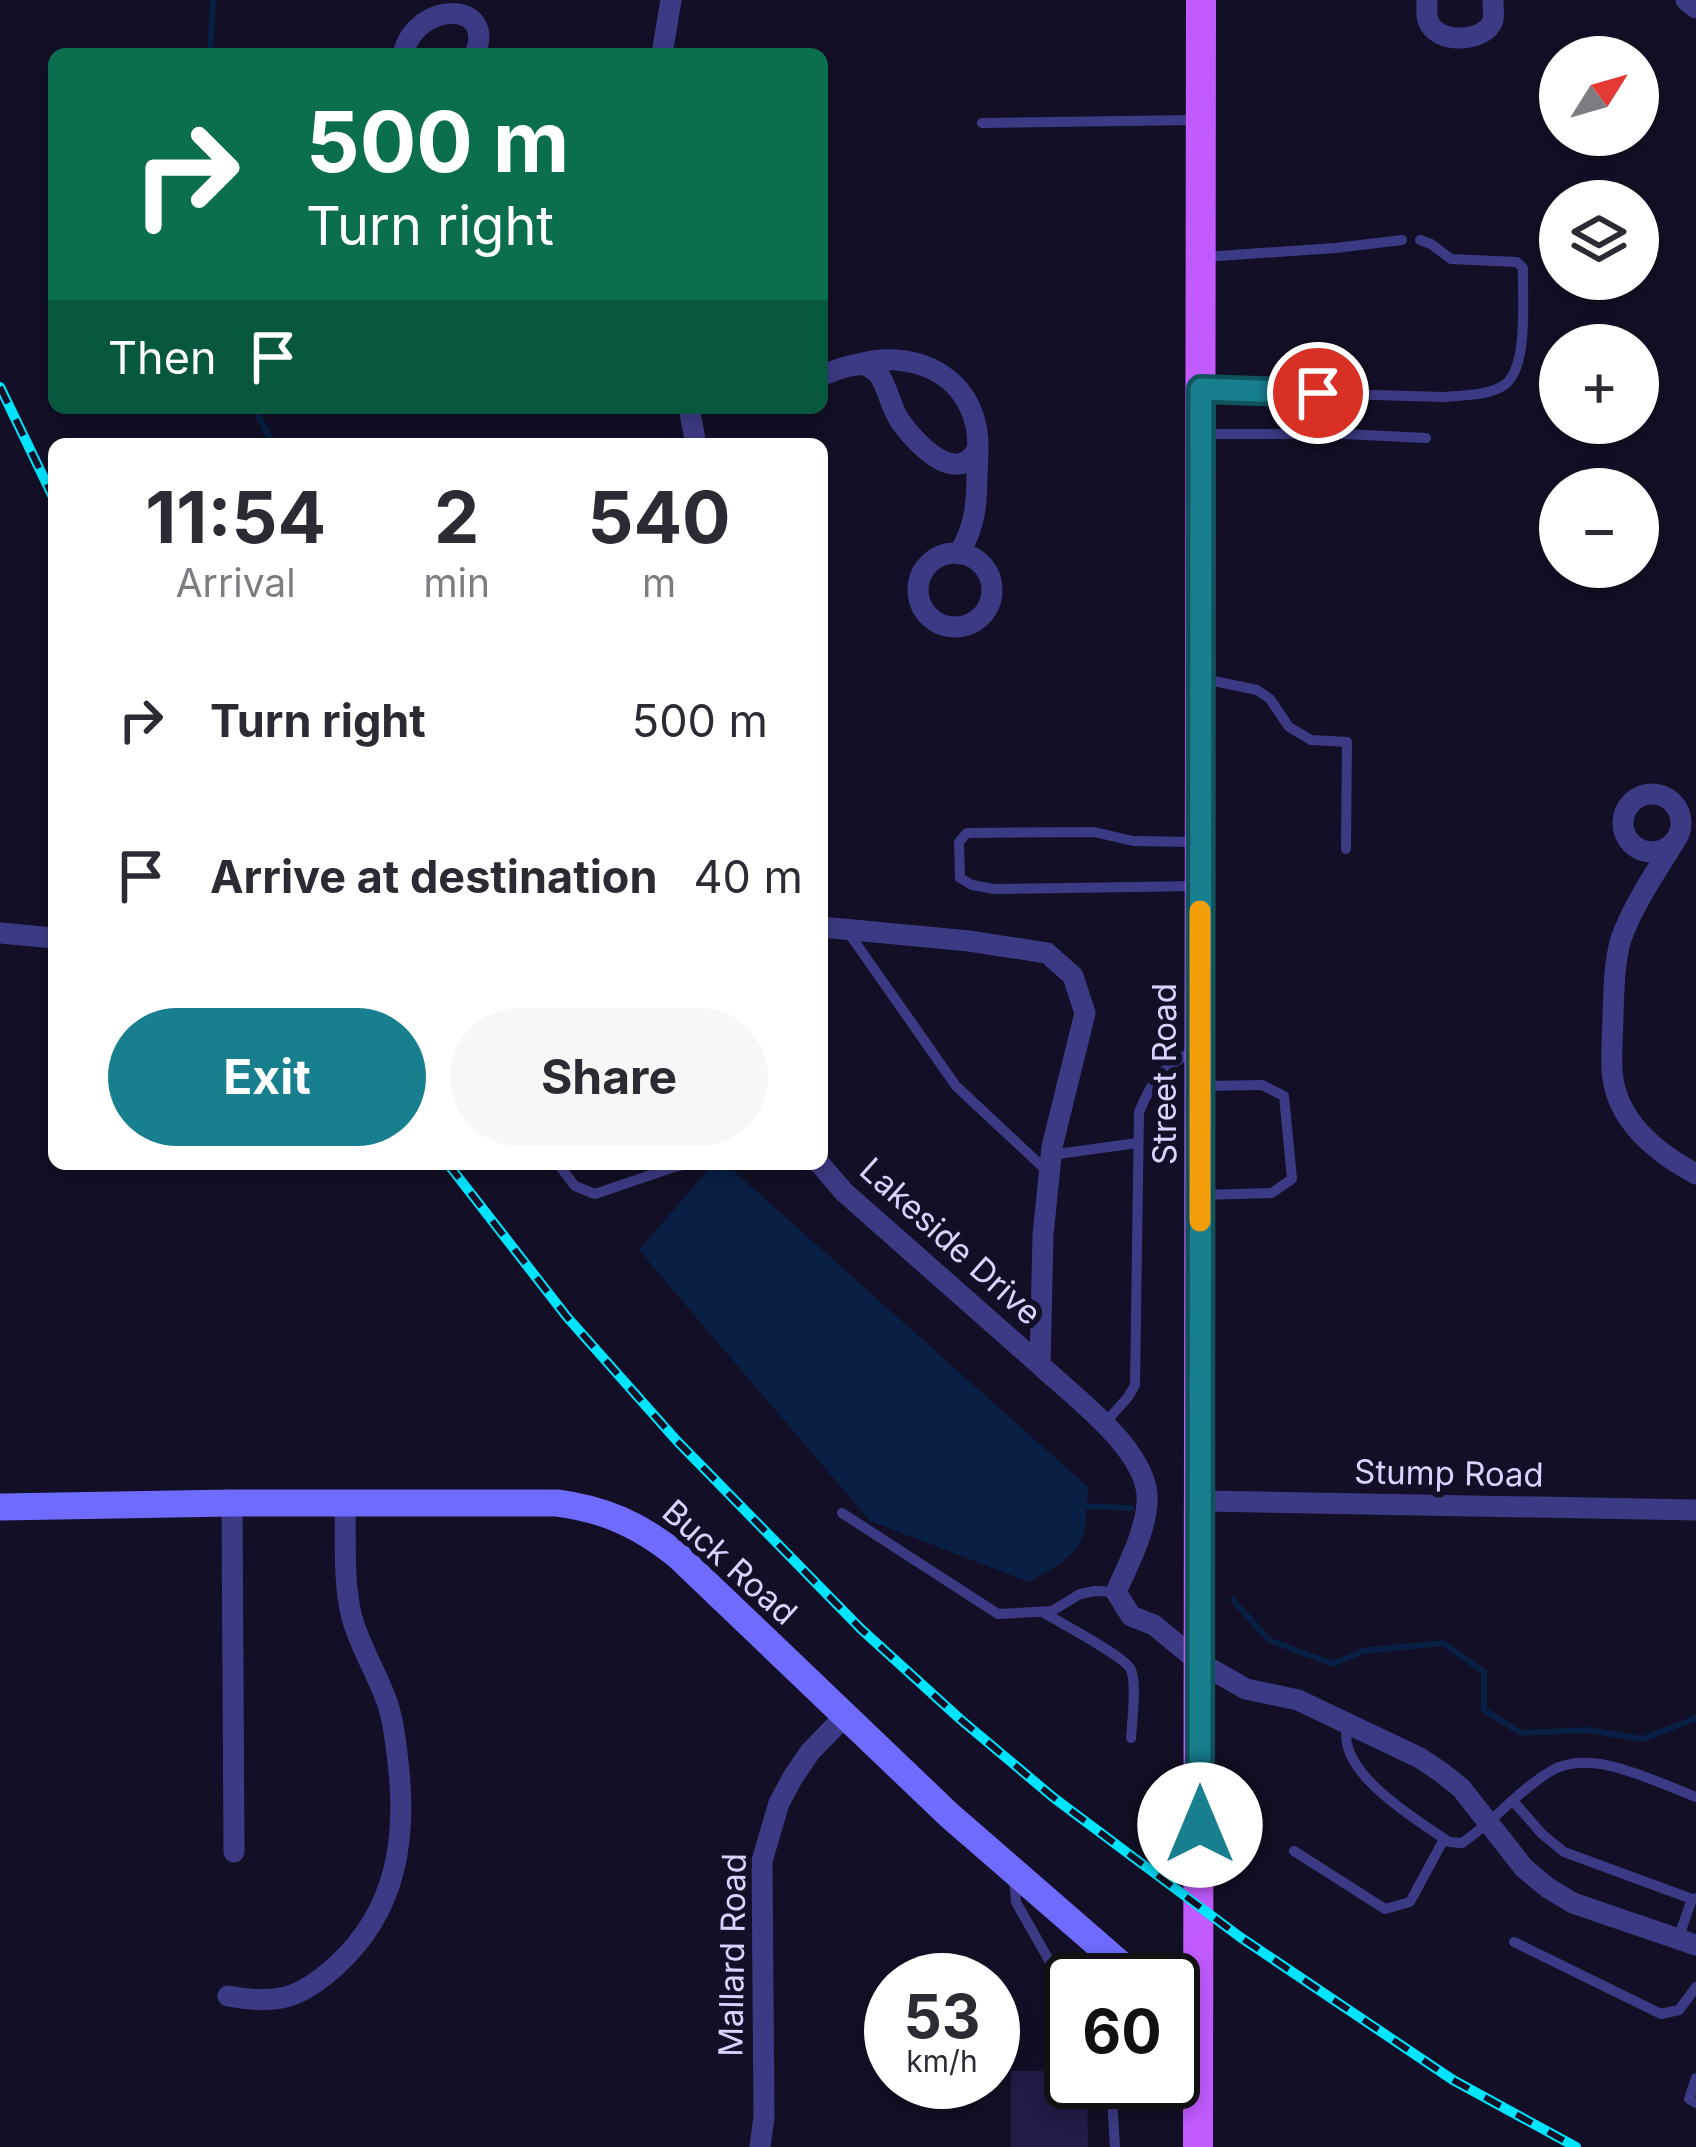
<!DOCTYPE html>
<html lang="en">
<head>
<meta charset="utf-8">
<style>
  :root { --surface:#fff; --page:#f7f7f7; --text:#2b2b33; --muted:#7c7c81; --accent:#187f8f }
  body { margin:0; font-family:Inter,sans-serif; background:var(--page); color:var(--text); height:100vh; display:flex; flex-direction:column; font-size:45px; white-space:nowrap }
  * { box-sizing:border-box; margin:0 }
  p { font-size:39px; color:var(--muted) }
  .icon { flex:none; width:66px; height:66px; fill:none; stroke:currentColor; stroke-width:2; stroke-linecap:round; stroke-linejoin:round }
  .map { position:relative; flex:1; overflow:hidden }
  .drawer { position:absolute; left:48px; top:438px; width:780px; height:732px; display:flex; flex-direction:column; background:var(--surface); border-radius:18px; box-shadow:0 6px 18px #0003 }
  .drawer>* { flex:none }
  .top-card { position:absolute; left:48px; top:48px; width:780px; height:366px; border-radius:18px; box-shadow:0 6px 18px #0003; background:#0b6e4f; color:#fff; overflow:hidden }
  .needle { width:78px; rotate:53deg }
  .buttons { position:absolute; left:1539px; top:36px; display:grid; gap:24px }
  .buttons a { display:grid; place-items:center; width:120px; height:120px; border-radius:50%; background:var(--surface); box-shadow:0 6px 18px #0003; font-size:60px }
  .speed { position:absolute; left:864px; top:1953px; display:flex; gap:24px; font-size:60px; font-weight:700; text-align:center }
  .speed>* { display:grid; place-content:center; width:156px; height:156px; border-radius:50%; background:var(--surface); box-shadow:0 6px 18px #0003; line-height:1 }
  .speed small { font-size:30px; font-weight:400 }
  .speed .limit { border:6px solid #111; border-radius:18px; background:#fff; color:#111 }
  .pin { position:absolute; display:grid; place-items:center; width:102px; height:102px; color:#fff; margin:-51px; border:6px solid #fff; border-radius:50%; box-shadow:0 3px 12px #0007 }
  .me { position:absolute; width:132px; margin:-66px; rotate:0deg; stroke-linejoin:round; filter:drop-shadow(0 0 9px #0008) }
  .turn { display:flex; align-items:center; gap:42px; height:252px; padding:0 60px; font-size:54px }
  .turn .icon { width:156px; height:156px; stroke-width:2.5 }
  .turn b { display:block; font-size:84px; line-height:102px }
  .then { display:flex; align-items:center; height:114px; padding:0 60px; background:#0003; gap:24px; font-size:45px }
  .eta { display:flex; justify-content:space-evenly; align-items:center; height:204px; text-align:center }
  .eta b { font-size:72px; font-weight:700; line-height:84px }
  .action { display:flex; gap:24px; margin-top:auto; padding:24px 60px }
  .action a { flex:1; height:138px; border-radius:72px; background:var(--accent); color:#fff; font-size:48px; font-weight:700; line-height:138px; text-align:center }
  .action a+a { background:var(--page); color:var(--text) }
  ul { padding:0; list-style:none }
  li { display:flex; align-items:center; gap:36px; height:156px; padding:0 60px }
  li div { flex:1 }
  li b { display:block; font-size:45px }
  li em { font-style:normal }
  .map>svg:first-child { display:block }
</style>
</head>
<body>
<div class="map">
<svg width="1696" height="2147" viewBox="0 0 1696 2147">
  <rect width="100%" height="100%" fill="#130f26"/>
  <path fill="#0a1f44" d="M713,1164H726L1089,1488C1086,1502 1087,1514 1085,1528C1081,1555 1051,1570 1029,1582L870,1521L639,1250Z"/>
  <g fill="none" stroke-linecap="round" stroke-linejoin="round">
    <path stroke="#0a1f44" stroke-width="6" d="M210,54L213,0
      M254,408L273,444
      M1085,1506L1131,1508
      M1233,1600L1269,1640L1333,1664L1363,1651L1443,1643L1484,1672V1710L1521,1733L1588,1730L1643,1739L1696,1718"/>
  </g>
  <path fill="#241b47" d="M1011,2071H1064L1071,2073V2082H1087L1088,2147H1011Z"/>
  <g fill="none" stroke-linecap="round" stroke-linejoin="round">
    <path stroke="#3d3a85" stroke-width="10" d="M982,123L1195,120
      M1204,257L1335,248L1402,240
      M1205,390L1444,397C1463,395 1484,396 1501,387C1530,373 1522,297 1523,268L1517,262L1451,259L1431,244L1420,240
      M1204,434H1345L1426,438
      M1204,679L1257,690L1270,699L1289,727L1311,740L1347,742L1346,849
      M1197,842L1133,841L1094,832L967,833L959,842L960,878L972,885L994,889L1199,886
      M848,932L956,1086L1046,1170
      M1051,1155L1137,1143
      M558,1164L575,1186L595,1194L671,1168L668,1164
      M671,1168L688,1164
      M1200,1195L1272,1193L1292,1179L1284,1096L1262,1085L1204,1086
      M1104,1424L1128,1397L1135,1385L1139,1112C1154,1076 1163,1067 1197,1049
      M842,1513L998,1614L1052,1611L1080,1594L1095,1591L1116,1592
      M1043,1612C1060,1623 1126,1657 1131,1670C1137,1684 1132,1722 1131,1738
      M1348,1724C1333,1771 1416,1819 1449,1842L1462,1843C1493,1822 1520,1789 1551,1771C1592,1747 1655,1782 1696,1797
      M1514,1802L1542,1834L1564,1852L1692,1899L1696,1898
      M1294,1851L1385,1909L1410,1902L1444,1839
      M1014,1879L1016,1902L1071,1999
      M1678,1939L1692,1899
      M1514,1942L1661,2014L1679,2010L1696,1987
      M1696,2078L1689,2099L1696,2103
      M1111,2082L1115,2147"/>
    <path stroke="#3d3a85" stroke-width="21" d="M1427,0C1427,7 1426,14 1428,20C1435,45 1486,43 1493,20C1494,16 1493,4 1493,0
      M1686,0L1696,8
      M403,54C416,0 497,0 475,54
      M662,54L671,0
      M858,364C908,350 964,370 976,426C979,441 978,457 977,473C977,505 975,526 959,554
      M822,375C835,371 854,361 867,366C874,369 878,372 881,378C889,392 891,408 900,421C916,444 958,488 978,448
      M689,408L696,444
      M918 590a37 37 0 1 1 74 0a37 37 0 1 1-74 0Z
      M1623 823a29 29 0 1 1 58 0a29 29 0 1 1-58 0Z
      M1675,841C1656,872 1633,905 1621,939C1614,963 1614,989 1613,1014C1613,1032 1611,1051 1612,1070C1615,1120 1655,1152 1696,1174
      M0,933L54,938
      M820,1164L844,1192L1040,1365L1043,1235L1052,1147L1085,1013L1073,976L1047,953L969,941L822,927
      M1040,1365C1073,1396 1152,1453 1147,1503C1145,1533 1128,1565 1116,1592L1131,1616L1154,1625L1200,1663L1246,1689L1298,1700L1420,1758L1441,1772L1461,1788L1524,1868L1548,1888L1573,1903L1696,1945
      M1201,1501L1696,1510
      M232,1503L234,1852
      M228,1996C277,2005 300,1999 337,1965C397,1910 407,1838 398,1762C396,1744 394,1725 389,1708C379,1675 359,1647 351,1614C343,1578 346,1540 345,1504
      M760,2147L764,2117L762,1861L779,1803L793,1777L810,1752L844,1717"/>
    <path stroke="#6f6bff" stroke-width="27" d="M0,1507L232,1503H557C604,1509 640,1525 677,1555L949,1815L1125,1968L1147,1980"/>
    <path stroke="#c25bff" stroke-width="30" d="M1198,2147L1201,0"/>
    <defs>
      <path id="rail" d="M0,387L54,499
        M448,1164L567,1317L677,1441L861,1629L960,1719L1054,1798L1240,1937L1453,2080L1576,2147"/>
    </defs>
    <use href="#rail" stroke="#00e5ff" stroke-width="10"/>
    <use href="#rail" stroke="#130f26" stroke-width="6" stroke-dasharray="18" stroke-linecap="butt"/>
  </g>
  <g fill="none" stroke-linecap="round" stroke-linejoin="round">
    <defs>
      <path id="route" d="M1200,1825L1201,389L1318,393"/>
    </defs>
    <use href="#route" stroke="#10535d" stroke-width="30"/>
    <use href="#route" stroke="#187f8f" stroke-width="21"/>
    <path stroke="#f59e0b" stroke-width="21" d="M1200,911V1221"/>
  </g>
  <g text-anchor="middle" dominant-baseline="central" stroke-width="12" stroke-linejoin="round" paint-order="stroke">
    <g font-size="33" fill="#d9d4ff" stroke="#130f26">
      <text transform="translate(1164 1074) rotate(-90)">Street Road</text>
      <text transform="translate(951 1241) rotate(42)">Lakeside Drive</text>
      <text transform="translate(1449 1473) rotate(1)">Stump Road</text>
      <text transform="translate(730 1562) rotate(42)">Buck Road</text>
      <text transform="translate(732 1955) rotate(-89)">Mallard Road</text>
    </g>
  </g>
</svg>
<div class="buttons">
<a><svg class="needle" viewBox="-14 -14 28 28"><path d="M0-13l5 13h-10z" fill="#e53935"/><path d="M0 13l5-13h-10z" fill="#7c7c81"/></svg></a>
<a><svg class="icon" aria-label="layers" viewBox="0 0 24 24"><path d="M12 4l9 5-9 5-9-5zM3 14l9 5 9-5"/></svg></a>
<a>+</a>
<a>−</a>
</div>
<div class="speed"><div>53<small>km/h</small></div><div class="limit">60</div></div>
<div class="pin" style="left:1318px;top:393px;background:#d93025"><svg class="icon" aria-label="arrive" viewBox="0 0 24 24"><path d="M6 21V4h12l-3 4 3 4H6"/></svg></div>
<svg class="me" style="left:1200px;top:1825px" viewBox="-20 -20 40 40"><circle r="19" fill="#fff"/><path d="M0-13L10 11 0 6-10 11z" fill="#187f8f"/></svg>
<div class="top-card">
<div class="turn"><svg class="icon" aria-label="right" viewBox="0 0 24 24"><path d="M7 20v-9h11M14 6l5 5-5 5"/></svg><div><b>500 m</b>Turn right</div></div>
<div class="then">Then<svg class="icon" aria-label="arrive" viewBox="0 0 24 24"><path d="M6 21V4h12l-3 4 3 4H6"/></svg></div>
</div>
<section class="drawer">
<div class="eta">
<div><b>11:54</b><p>Arrival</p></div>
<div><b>2</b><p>min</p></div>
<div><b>540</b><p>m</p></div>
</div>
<ul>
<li><svg class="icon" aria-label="right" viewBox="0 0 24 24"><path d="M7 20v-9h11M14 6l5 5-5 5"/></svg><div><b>Turn right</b></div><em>500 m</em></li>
<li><svg class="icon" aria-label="arrive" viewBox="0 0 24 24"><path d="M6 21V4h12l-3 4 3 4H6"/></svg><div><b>Arrive at destination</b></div><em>40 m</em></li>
</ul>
<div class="action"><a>Exit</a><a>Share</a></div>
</section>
</div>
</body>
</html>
